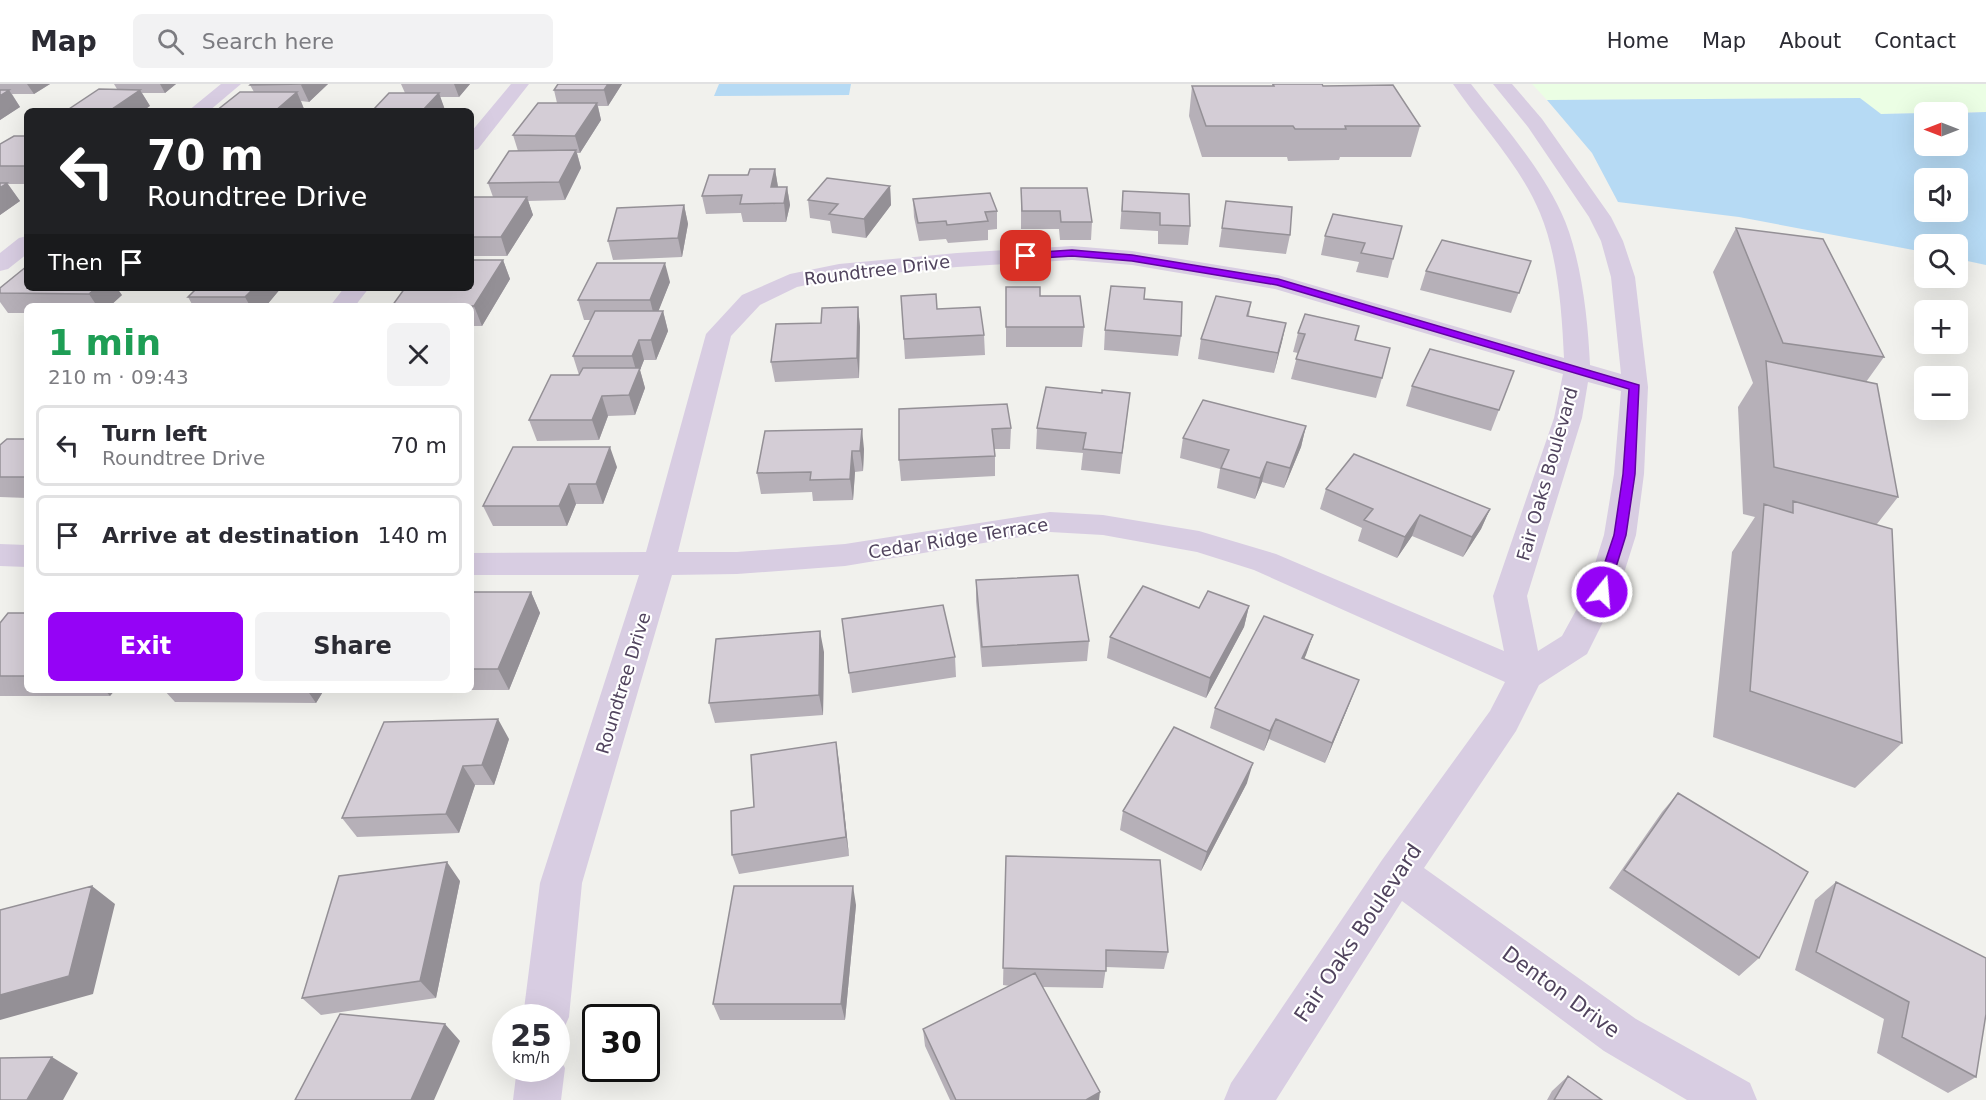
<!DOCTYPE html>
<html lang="en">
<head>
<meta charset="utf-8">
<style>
  :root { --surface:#fff; --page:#f2f2f3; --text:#2b2b33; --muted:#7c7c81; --line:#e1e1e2; --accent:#9503f6 }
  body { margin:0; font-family:"DejaVu Sans",sans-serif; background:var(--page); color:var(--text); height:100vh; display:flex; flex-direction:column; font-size:22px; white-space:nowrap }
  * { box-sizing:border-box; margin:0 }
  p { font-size:20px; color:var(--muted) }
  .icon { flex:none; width:33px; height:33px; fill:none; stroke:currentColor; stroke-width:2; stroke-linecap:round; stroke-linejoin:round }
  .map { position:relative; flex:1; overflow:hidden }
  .panel { position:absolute; left:24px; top:219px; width:450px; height:390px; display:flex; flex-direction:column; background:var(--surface); border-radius:9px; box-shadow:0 6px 24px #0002 }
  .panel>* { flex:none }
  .guide { position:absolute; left:24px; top:24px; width:450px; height:183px; border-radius:9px; box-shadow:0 6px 24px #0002; background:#202124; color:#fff; overflow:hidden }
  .needle { width:39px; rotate:270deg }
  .fabs { position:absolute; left:1914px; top:18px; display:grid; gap:12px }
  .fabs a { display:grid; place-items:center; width:54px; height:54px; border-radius:9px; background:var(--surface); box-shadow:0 6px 24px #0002; font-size:30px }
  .speed { position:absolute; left:492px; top:920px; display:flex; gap:12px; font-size:30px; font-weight:700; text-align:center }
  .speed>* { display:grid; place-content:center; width:78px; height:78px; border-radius:50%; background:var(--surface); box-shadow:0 6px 24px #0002; line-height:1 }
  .speed small { font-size:15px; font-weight:400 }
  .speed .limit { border:3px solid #111; border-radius:9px; background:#fff; color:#111 }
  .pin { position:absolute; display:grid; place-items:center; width:51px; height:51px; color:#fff; margin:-26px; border-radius:12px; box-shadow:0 3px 9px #0006 }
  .me { position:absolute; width:66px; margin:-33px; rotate:17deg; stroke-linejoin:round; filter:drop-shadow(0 0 4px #0008) }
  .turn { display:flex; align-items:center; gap:21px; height:126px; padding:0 24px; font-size:27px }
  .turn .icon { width:78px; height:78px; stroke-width:2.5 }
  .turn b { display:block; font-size:42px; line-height:51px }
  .then { display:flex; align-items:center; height:57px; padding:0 24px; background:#0003; gap:12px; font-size:22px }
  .round { display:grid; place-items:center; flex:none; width:63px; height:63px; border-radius:9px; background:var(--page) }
  .summary { display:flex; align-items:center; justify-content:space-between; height:102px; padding:0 24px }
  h1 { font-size:36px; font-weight:700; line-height:45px; color:#1e9e55 }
  .primary-button { display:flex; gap:12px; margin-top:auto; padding:12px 24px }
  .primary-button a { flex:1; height:69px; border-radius:9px; background:var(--accent); color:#fff; font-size:24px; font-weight:700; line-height:69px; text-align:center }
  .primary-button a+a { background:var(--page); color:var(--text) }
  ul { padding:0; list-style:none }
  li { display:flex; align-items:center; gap:18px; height:81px; margin:0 12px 9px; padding:0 12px; border:3px solid var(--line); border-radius:9px }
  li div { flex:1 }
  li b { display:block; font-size:22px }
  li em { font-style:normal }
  header { display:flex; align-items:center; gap:36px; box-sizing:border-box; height:84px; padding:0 30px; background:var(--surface); border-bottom:2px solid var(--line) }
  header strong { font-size:28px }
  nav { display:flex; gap:33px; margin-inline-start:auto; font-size:21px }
  .search { width:420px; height:54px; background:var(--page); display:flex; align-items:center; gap:15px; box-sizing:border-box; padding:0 21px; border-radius:9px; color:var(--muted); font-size:22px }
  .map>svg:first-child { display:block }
</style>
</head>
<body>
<header>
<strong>Map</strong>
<div class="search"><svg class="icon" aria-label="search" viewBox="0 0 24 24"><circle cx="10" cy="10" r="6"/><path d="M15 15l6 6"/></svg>Search here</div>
<nav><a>Home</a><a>Map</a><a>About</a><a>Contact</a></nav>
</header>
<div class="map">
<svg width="1986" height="1016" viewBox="0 0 1986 1016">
  <rect width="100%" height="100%" fill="#f1f1ed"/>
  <path fill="#ebfee4" d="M1532,0H1986V28L1881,30L1859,14L1547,16Z"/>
  <path fill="#b6daf4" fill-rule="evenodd" d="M719,0H851L849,11L714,12Z
    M1860,14L1881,30L1924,29V62H1958V29L1986,28V181L1958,175V160H1924V168L1739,133L1618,118L1592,69L1547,16ZM1924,94H1958V128H1924Z"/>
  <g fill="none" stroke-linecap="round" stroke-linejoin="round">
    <path fill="#d8cde2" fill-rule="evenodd" d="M221,0H241L209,27H188Z
      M511,0H529L478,65L471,67V48Z
      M1453,0H1471C1503,41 1539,81 1561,128C1581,170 1588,235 1590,281L1621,290L1611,193L1601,157L1589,133L1528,43L1493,0H1512L1542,35L1611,133L1623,157L1635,193L1648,303L1644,390L1636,451L1618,508L1587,570L1539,601L1516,647L1424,784L1636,935L1750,999L1757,1016H1687L1604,967L1402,817L1276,1016H1224L1231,999L1382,776L1490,627L1505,598L1254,486L1197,468L1103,451L1050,448L845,482L737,490L672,491L582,799L569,933L562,949L556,951V933H523L540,799L639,491H471V469L646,468L706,250L742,211L790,190L839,180L957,169L1072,162L1132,167L1278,191L1564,274C1562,228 1558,172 1540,129C1520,81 1482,42 1453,0ZM1072,176L1132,181L1275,205L1563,290L1554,334L1493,512L1504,567L1276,470L1199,447L1103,431L1050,428L845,460L737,468H678L731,252L760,221L797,203L839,194L957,183ZM1588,298L1621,307L1614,390L1604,451L1586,508L1562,552L1538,567L1527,512L1582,334Z
      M27,152V170L8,185L0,187V169L19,154Z
      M344,204H369L355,222H330Z
      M0,460L27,461V483L0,482Z
      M556,967L565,984L561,1016H513L517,984H556Z"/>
  </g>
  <path fill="#b6b0b8" d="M0,0H50L34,10H12L20,23L0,36Z
    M114,0H176L165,9H142L150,22L117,5Z
    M328,0L309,18L301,17L304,25L302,27H216L254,8L250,1Z
    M401,0H470L459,13H440L445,26H373L405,9Z
    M558,0H622L608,22H598L601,36L580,69H577L581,84L565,116L528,117L533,131L507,172H471V113H493L488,99L518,67L513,51L557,19L554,6Z
    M1272,0H1322L1323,2L1420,42L1411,73H1340L1339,76L1288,77L1287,73H1202L1189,32L1192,2H1272Z
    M27,52V100H8L20,117L0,131V60Z
    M775,85L778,103H787L790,121L786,138H743L741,129L706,130L702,112L748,91Z
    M890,102L891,121L866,154L832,149L830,137L810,134L808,116Z
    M1021,104L1092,138L1091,156H1060L1059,145H1021Z
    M1123,107L1190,142L1188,161L1158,160V147L1120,145Z
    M913,115L997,127V145L988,146V156L948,159L946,155L919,157L914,133Z
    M1226,117L1290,151L1286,170L1219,163Z
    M684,121L688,140L682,173L613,176L608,157Z
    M1333,130L1393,175L1388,194L1356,188L1359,178L1321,171L1325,152Z
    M1736,144L1884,273L1866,298L1898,413L1877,440L1902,659L1855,704L1713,653L1732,468L1755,433L1743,430L1738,323L1753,299L1713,188Z
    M503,176L510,195L482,242H471V222Z
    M1531,177L1511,229L1420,206L1426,187Z
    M670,198L658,227H663L668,247L656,276H644L640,286L645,304L635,331L608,332L599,356L537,357L529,336L579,291L573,272L591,236H584L578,216Z
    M1006,203L1040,212L1084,243L1082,263H1006Z
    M0,204L122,211L110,222H27V229H8L0,218Z
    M197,204H281L266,222H193L188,213Z
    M901,212L937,225L984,251L985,271L905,275Z
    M1251,218L1249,232L1286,239L1274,289L1198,275L1201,255Z
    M858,223L860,243L859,294L775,298L771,278L821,239Z
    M1105,246L1181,252L1178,272L1104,266Z
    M1298,249L1355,257L1382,294L1376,314L1291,295L1298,269L1293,268Z
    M1412,302L1499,326L1491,347L1406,322Z
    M1102,309H1130L1120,390L1081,386L1083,369L1036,365L1037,344Z
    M899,325L1011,344L1010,365H995V392L901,397L899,376Z
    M1306,342L1301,363L1284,404L1262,398L1255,415L1217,404L1220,385L1180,374L1183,354Z
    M27,355V414L0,413V361Z
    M864,365L863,387L855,388L853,416L813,417L812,408L761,410L757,389Z
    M617,383L603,420H576L567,442H493L483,422Z
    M1326,405L1490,425L1481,445L1463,473L1412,452L1397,474L1358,457L1362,444L1320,425Z
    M976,496L1089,557L1087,577L982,583L976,517Z
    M471,508H531L540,529L509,606H471Z
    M1249,522L1244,543L1206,614L1107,574L1110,553L1199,524Z
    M27,529V606H115L110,612H0V539Z
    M1313,551L1304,575L1351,616L1325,679L1269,655L1264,667L1210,644L1215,624Z
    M824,568L823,631L715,639L709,619Z
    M955,573L956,593L852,609L849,589Z
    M164,606H324L316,619L175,618Z
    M509,655L494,701H475L459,749L357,753L342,734Z
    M839,678L849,772L739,790L732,771L754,723Z
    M1247,699L1201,787L1120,746L1123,727Z
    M1678,709L1759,874L1739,892L1609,804L1662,728Z
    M1006,772L1168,868L1164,885L1106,883L1103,904L1042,903L1099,1016H950L925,962L923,945L1010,902L1003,901Z
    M460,797L436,914L321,931L302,914Z
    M1836,798L1976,993L1948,1009L1877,969L1884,935L1795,886L1815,816Z
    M856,821L845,936H720L713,920Z
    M1568,992L1602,1016H1547L1552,1007Z"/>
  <path fill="#949096" d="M27,0H50L34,10Z
    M160,0H176L165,9Z
    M302,0H328L309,18L301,1Z
    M454,0H470L459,13Z
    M608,0H622L608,22L604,6Z
    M9,6L20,23L0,36V12Z
    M140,6L150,22L143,27H109Z
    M297,8L304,25L302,27H275Z
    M439,9L445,26L444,27H422Z
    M597,19L601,36L580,69L575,52Z
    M576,66L581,84L565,116L559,98Z
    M775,85L778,103L774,121L771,103Z
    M7,99L20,117L0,131V104Z
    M890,102L891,121L866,154L864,135Z
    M787,103L790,121L786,138L784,119Z
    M527,113L533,131L507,172L501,153Z
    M684,121L688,140L682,173L678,154Z
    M503,176L510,195L482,242L474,222Z
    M665,179L670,198L655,236L650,216Z
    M87,204H117L122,211L110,222H97L89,210Z
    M254,204H281L266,222H250L245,213Z
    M858,223L860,243L859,294L857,274Z
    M663,227L668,247L656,276L651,256Z
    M1286,239L1282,258L1274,289L1278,269Z
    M639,256L644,276L640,286L645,304L635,331L629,311L637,290L632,272Z
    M602,312L608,332L599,356L592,336Z
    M1306,342L1301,363L1284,404L1290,384Z
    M862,345L864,365L863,387L860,367Z
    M610,363L617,383L603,420L596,400Z
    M852,367L855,388L853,416L850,395Z
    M1267,378L1262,398L1255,415L1260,394Z
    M569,400L576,420L567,442L559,422Z
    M1490,425L1481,445L1463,473L1472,453Z
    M1420,431L1412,452L1397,474L1405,453Z
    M531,508L540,529L509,606L498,585Z
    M1249,522L1244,543L1206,614L1210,594Z
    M820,547L824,568L823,631L819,611Z
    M1313,551L1306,571L1295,594L1302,574Z
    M1359,596L1351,616L1325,679L1332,659Z
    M105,606H115L110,612Z
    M307,606H324L316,619Z
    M498,635L509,655L494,701L482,681Z
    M1276,635L1269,655L1264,667L1270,647Z
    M836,658L839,678L849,772L846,753Z
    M1253,679L1247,699L1201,787L1207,768Z
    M463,682L475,701L459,749L446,730Z
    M447,778L460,797L436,914L420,897Z
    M92,802L115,820L93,910L0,936V911Z
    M853,802L856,821L845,936L841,920Z
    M445,940L460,957L434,1016H411Z
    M52,973L78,989L63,1016H27Z
    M1100,1008L1099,1016H1086Z"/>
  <path fill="#d4cdd6" stroke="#949096" stroke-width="1.5" d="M251,0H302L250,1Z
    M558,0H608L604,6H554Z
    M1273,0H1322L1323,2L1393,1L1420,42H1345L1346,45H1295L1293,42H1206L1192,2H1274Z
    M99,5L140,6L109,27H66Z
    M0,6H9L0,12Z
    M240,8H297L275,27H216Z
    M389,9H439L422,27H349L350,26H373Z
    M538,19H597L575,52L513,51Z
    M14,52H27V82H0V60Z
    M576,66L559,98L488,99L509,67Z
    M750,85H775L771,103H787L784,119L740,120L742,111L702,112L709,91H748Z
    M827,94L890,102L864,135L829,130L838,120L808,116Z
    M0,99H7L0,104Z
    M1021,104H1087L1092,138H1061L1060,127H1022Z
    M1123,107L1189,110L1190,142L1160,141V129L1122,127Z
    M990,109L997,127L985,128L988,137L947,141L946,137L918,139L913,115Z
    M471,113H527L501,153H471Z
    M1226,117L1292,123L1290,151L1222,144Z
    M684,121L678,154L608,157L617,124Z
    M1333,130L1402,142L1393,175L1361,169L1365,159L1325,152Z
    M1736,144L1823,155L1884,273L1783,259Z
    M1442,156L1531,177L1519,209L1426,187Z
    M471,176H503L474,222H392L405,204H471Z
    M597,179H665L650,216H578Z
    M27,182V204H96L89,210L0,209V204Z
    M1111,202L1145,204L1144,215L1182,218L1181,252L1105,246Z
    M1006,203H1040V212H1080L1084,243H1006Z
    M197,204H254L245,213H188Z
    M936,210L937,225L980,223L984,251L904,255L901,212Z
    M1216,212L1251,218L1247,232L1286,239L1278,269L1201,255Z
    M858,223L857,274L771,278L776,240L821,239L822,224Z
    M595,227H663L651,256H639L632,272H573Z
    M1305,230L1359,242L1355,256L1390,264L1382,294L1296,275L1305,250L1298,249Z
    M1430,265L1514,287L1499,326L1412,302Z
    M1766,277L1877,300L1898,413L1774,383Z
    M583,284H640L629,311L602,312L592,336H529L551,291H579Z
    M1046,303L1102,309V306L1130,309L1122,369L1083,365L1086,349L1037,344Z
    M1203,316L1306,342L1290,384L1267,378L1260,394L1221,384L1229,366L1183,354Z
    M1007,320L1011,344L992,345L995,372L899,376V325Z
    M862,345L860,367H852L850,395L810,396L811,388L757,389L765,347Z
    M7,355H27V393H0V361Z
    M513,363H610L596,400H569L559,422H483Z
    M1354,370L1490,425L1472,453L1420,431L1405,453L1364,436L1373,425L1326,405Z
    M1793,417L1892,445L1902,659L1750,607L1764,420L1793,429Z
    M1078,491L1089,557L982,563L976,496Z
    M1143,502L1199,524L1208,507L1249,522L1210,594L1110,553Z
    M471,508H531L498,585H471Z
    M943,521L955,573L849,589L842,535Z
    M8,529H27V592H0V539Z
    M1264,532L1313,551L1302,574L1359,596L1332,659L1276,635L1270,647L1215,624Z
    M820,547L819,611L709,619L716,555Z
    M498,635L482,681L463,682L446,730L342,734L384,638Z
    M1174,643L1253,679L1207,768L1123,727Z
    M836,658L846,753L732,771L731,727L754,723L751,671Z
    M1678,709L1808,788L1759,874L1624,786Z
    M1006,772L1160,776L1168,868L1106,866V887L1003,884Z
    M447,778L420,897L302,914L339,792Z
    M1836,798L1986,874V930L1976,993L1902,953L1909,918L1816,868Z
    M92,802L69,892L0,911V826Z
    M734,802H853L841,920H713Z
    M1035,889L1100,1008L1086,1016H956L923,945Z
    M340,930L445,940L411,1016H295Z
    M52,973L27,1016H0V974Z
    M1568,992L1602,1016H1554Z"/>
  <path fill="#9503f6" stroke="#6102a0" stroke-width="1.5" d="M1072,166L1132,171L1278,195L1639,301L1635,390L1626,451L1607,512L1602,513L1595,508L1614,451L1623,390L1629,305L1277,201L1132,177L1072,172L1026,175L1021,172L1026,169Z"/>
  <g text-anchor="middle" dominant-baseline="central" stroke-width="4.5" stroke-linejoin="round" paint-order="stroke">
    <g font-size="18" fill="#51445e" stroke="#fff">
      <text transform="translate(877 186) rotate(-7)">Roundtree Drive</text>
      <text transform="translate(1547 390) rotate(-74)">Fair Oaks Boulevard</text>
      <text transform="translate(958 454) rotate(-9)">Cedar Ridge Terrace</text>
      <text transform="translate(623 599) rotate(-73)">Roundtree Drive</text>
    </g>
    <g font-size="21" fill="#51445e" stroke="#fff">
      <text transform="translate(1358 849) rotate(-56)">Fair Oaks Boulevard</text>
      <text transform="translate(1561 908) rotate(36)">Denton Drive</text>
    </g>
  </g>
</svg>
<div class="fabs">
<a><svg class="needle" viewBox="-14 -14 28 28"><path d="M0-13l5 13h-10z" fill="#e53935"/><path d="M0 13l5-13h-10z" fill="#7c7c81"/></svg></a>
<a><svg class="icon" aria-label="sound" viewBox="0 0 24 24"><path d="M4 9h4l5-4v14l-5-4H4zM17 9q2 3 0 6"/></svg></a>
<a><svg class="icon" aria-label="search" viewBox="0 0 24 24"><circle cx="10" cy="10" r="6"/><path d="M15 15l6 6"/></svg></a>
<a>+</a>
<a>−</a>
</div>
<div class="speed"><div>25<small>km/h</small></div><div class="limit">30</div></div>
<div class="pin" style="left:1026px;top:172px;background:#d93025"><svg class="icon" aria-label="arrive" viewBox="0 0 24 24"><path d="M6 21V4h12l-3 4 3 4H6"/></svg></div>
<svg class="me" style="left:1602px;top:508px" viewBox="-20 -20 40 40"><circle r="17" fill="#9503f6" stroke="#fff" stroke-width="3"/><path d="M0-11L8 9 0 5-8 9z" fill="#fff"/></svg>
<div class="guide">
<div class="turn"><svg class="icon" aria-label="left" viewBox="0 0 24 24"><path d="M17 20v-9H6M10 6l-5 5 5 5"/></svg><div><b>70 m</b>Roundtree Drive</div></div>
<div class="then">Then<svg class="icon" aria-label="arrive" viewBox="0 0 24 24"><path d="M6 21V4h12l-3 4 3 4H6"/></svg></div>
</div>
<section class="panel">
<div class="summary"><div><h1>1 min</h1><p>210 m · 09:43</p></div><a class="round"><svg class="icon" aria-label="close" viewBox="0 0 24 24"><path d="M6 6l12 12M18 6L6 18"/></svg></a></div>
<ul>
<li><svg class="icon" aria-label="left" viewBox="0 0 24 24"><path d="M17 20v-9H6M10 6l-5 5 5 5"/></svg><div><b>Turn left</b><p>Roundtree Drive</p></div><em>70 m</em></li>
<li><svg class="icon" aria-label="arrive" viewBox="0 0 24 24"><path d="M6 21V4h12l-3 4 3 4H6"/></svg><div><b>Arrive at destination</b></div><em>140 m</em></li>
</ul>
<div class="primary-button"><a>Exit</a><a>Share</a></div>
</section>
</div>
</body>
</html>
